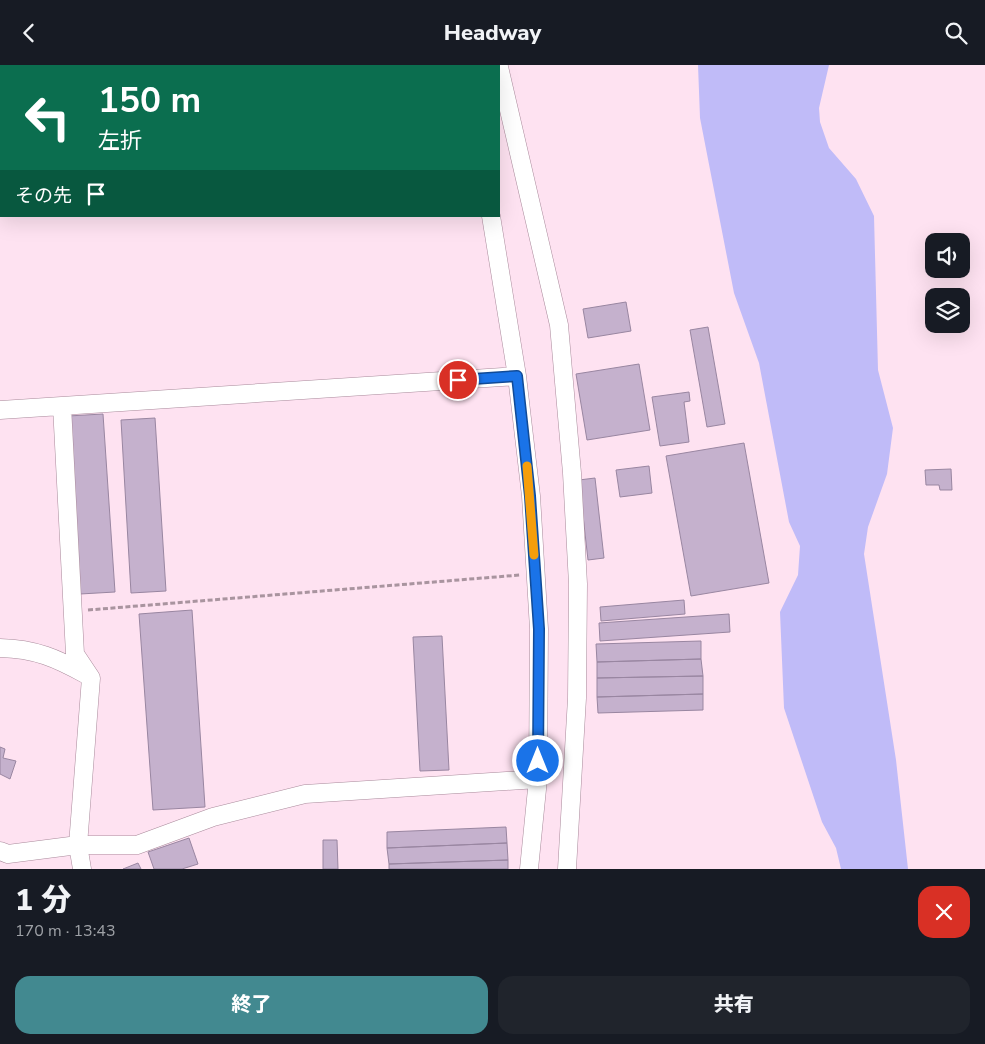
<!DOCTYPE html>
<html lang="ja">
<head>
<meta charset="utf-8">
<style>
  :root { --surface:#171b24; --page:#20242c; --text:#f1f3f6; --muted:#9ea1a6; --accent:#428990 }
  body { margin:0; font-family:"Nunito Sans","Noto Sans JP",sans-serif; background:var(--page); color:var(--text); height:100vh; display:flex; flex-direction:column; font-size:19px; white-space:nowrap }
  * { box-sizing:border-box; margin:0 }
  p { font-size:16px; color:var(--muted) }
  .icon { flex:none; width:28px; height:28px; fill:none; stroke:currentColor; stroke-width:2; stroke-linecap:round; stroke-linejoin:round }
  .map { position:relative; height:804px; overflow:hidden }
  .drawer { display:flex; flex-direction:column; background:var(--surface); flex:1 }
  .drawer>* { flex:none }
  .banner { position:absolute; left:0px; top:0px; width:500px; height:152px; box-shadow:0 5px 20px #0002; background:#0b6e4f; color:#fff; overflow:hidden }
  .fabs { position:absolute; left:925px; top:168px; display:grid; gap:10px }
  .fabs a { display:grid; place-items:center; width:45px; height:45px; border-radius:10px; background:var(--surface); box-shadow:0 5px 20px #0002; font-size:25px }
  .pin { position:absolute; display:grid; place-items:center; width:42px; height:42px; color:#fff; margin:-21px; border:2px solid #fff; border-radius:50%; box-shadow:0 1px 5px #0007 }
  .me { position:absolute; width:55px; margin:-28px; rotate:0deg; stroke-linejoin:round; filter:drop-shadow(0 0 4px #0008) }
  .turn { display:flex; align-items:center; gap:18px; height:105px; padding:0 15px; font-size:22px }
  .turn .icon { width:65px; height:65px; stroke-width:2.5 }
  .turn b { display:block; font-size:35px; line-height:42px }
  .then { display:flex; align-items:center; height:48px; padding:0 15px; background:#0003; gap:10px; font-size:19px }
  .round { display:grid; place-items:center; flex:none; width:52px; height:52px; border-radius:15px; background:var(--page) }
  .head { display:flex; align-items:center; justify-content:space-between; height:85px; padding:0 15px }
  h1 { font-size:30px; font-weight:800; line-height:38px }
  .action { display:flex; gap:10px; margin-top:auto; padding:10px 15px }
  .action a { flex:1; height:58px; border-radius:15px; background:var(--accent); color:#fff; font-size:20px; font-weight:800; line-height:58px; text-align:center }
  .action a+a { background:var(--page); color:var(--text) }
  header { display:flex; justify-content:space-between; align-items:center; height:65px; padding:0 15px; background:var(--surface); font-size:22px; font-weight:800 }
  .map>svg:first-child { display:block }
</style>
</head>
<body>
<header><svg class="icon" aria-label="back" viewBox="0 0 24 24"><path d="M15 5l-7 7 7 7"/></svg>Headway<svg class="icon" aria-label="search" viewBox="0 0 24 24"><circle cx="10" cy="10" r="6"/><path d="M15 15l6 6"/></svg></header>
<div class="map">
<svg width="985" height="804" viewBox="0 0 985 804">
  <rect width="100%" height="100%" fill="#fee2f1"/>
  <path fill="#c0bbf8" d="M698,0H829L819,43L820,57L829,83L856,114L874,151L878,305L893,363L887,409L868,462L864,489L896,695L908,804H841L836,783L822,757L784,643L780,547L798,510L800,481L789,457L759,298L734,228L700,53Z"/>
  <path fill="#c5b1cd" stroke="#9986a1" d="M626,237L631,266L588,273L583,244Z
    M708,262L725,359L707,362L690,265Z
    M639,299L650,365L587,375L576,309Z
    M689,327L690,336L684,337L689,377L660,381L652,332Z
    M103,349L115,527L80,529L68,351Z
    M155,353L166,526L131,528L121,355Z
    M744,378L769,518L691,531L666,391Z
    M649,401L652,428L620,432L616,405Z
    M951,404L952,425H940L939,420H926L925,405Z
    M595,413L604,493L588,495L579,415Z
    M684,535L685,549L601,556L600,542Z
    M192,545L205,742L153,745L139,549Z
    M729,549L730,567L600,576L599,558Z
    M442,571L449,705L420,706L413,572Z
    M701,576V594L597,597L596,579Z
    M701,594L703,611L597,613V597Z
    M703,611V629L597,632V613Z
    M703,629V645L598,648L597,632Z
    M0,682L5,684L3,693L16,696L10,714L0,709Z
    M506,762L507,778L387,783V767Z
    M189,773L198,799L182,804H154L148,787Z
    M323,775H337L338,804H323Z
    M507,778L508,795L389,799L387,783Z
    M508,795V804H389V799Z
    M138,798L141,804H123Z"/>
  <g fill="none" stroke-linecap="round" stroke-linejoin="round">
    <defs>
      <path id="street" d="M457,0V1
        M499,2L559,260L572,408L578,519L577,633L567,804
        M0,71H1
        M491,151L517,311L531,431L539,564L538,714L529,804
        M62,341L75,589L91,613L78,780L82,804
        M0,345L517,311
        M0,583C36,584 56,593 87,610
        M0,786L8,789L78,780H137L213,752L305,729L538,714"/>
    </defs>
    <use href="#street" stroke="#a98a9b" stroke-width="19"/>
    <path stroke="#a9949f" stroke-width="3" stroke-dasharray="5 2.5" stroke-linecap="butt" d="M88,545L520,510"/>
    <use href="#street" stroke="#fff" stroke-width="18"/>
  </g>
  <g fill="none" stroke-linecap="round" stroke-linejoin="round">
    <defs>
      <path id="route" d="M458,315L517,311L530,431L539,564L538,696"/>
    </defs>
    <use href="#route" stroke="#114b97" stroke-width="12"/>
    <use href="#route" stroke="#1a73e8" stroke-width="9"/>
    <path stroke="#f59e0b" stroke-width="9" d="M527,401L534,490"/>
  </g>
</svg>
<div class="fabs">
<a><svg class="icon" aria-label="sound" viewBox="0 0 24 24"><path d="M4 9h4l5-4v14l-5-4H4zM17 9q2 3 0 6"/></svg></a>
<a><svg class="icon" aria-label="layers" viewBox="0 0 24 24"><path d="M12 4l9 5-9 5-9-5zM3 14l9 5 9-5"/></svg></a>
</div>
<div class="pin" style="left:458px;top:315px;background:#d93025"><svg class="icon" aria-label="arrive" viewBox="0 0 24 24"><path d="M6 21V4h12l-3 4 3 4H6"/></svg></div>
<svg class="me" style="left:538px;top:696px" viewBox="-20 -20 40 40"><circle r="17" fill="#1a73e8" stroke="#fff" stroke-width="3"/><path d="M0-11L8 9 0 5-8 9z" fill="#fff"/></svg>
<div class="banner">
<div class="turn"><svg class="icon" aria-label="left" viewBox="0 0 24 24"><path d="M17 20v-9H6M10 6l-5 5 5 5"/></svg><div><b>150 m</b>左折</div></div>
<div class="then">その先<svg class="icon" aria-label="arrive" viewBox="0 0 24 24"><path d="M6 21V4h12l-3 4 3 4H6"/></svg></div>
</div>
</div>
<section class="drawer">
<div class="head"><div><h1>1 分</h1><p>170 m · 13:43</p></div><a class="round" style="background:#d93025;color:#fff"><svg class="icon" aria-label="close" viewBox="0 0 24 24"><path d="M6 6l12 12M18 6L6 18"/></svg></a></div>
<div class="action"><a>終了</a><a>共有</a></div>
</section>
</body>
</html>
